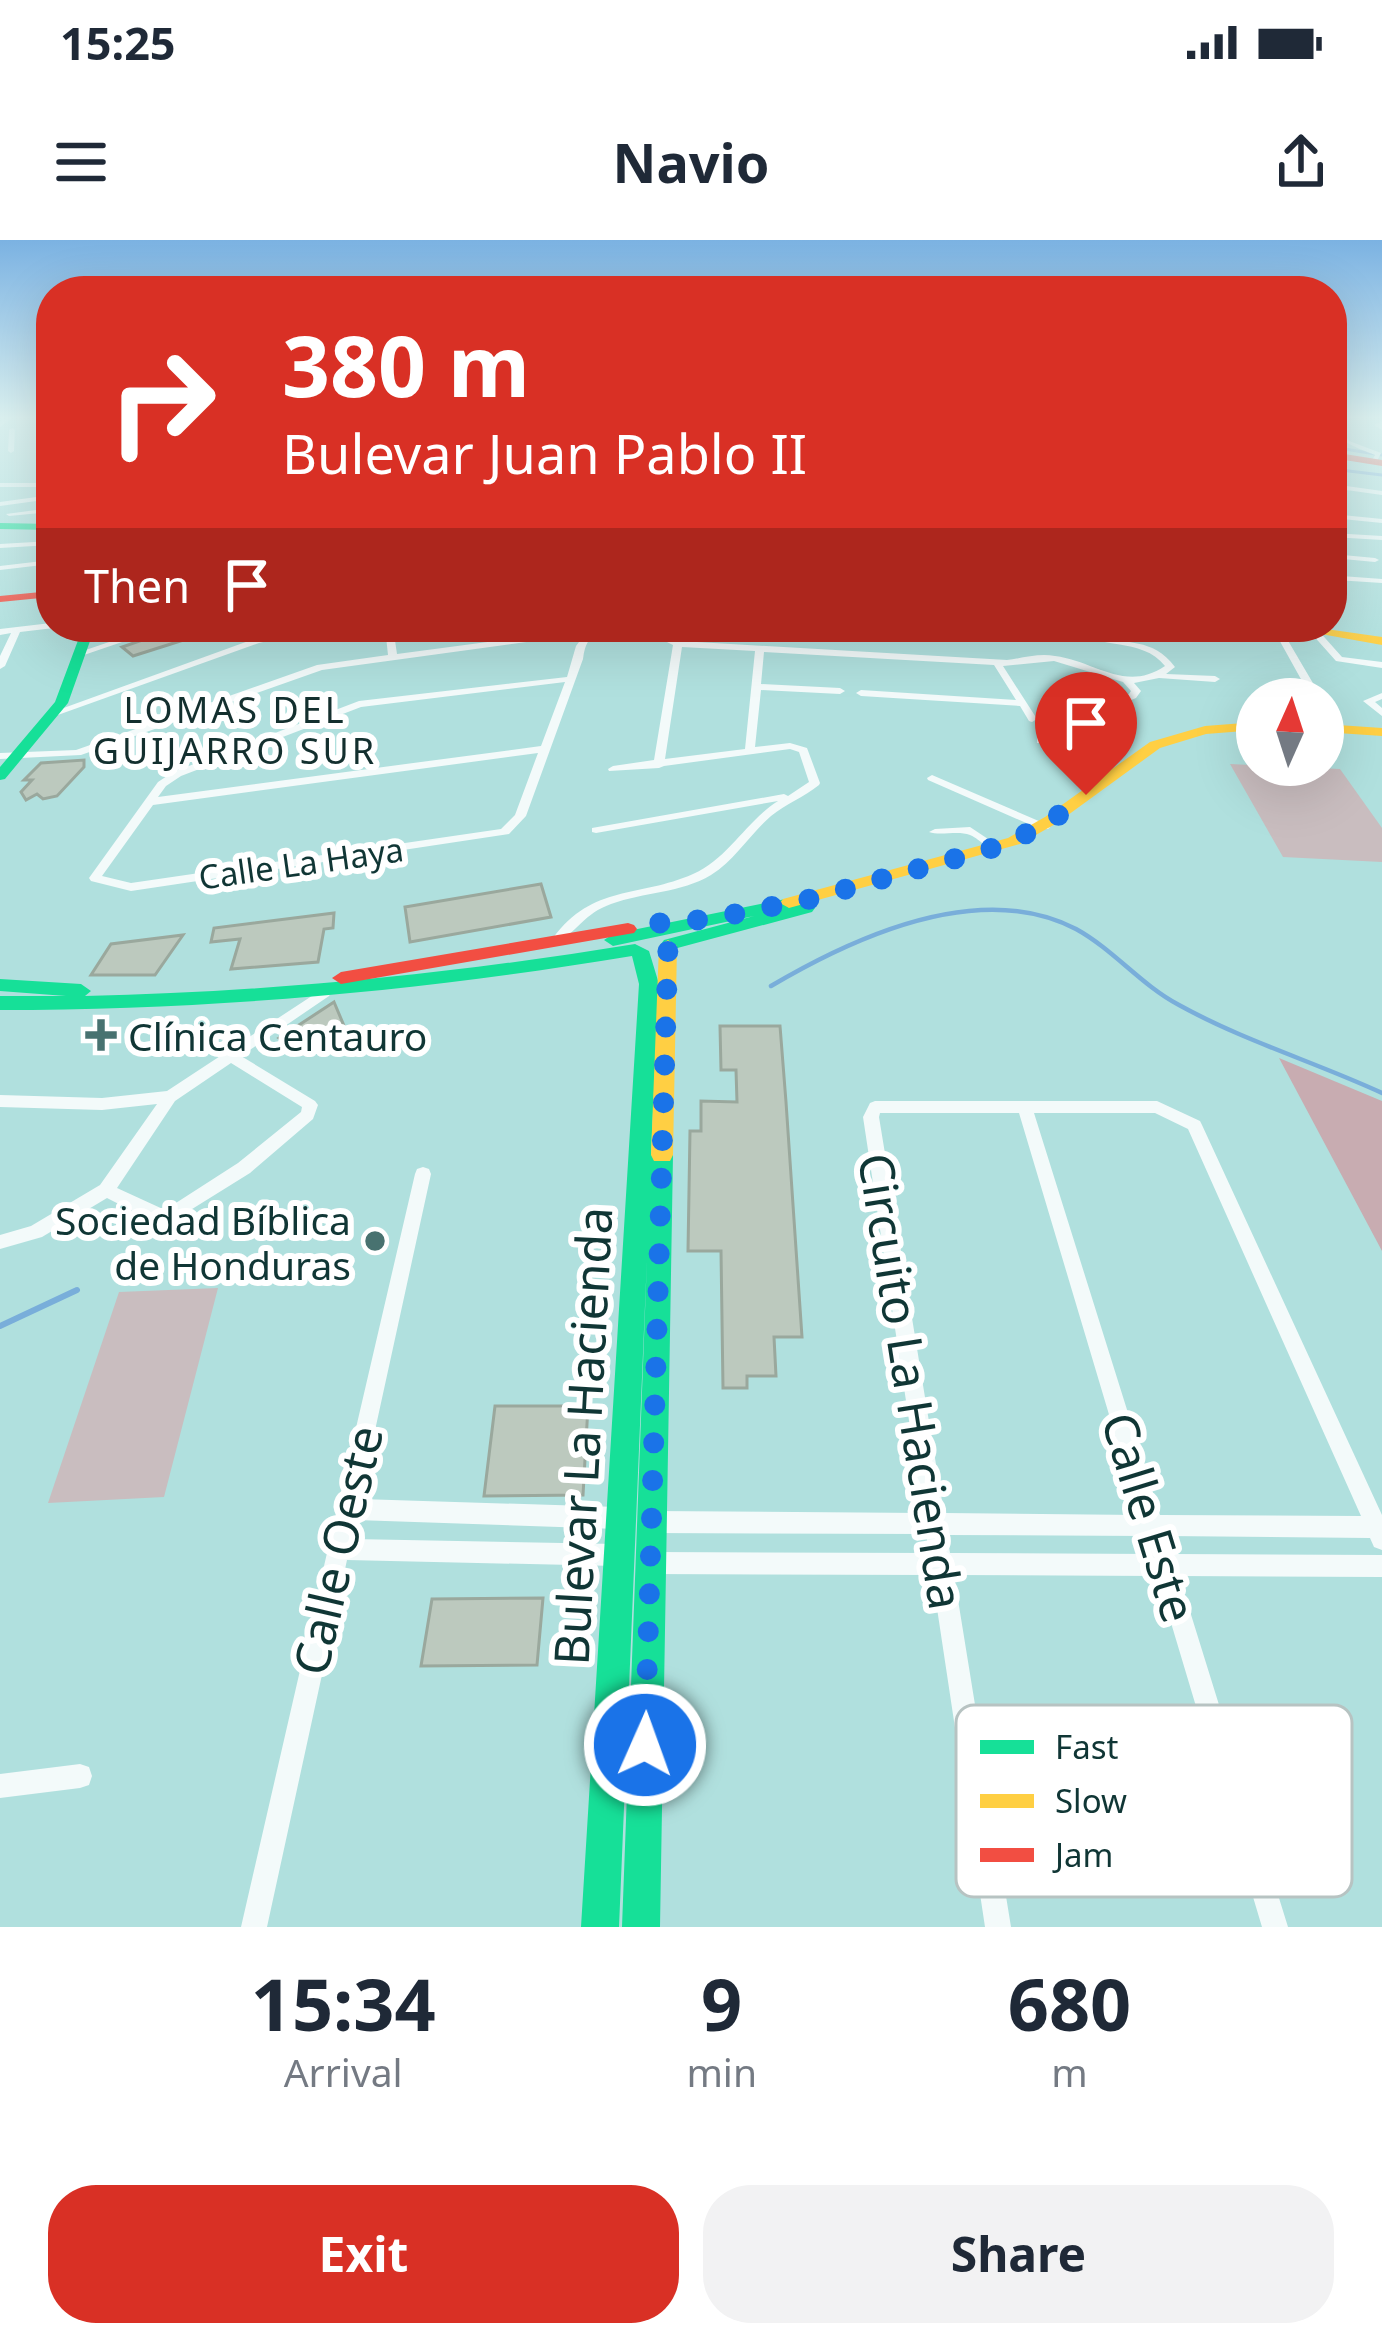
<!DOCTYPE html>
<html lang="en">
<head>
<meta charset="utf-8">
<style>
  :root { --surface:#fff; --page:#f2f2f3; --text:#1f2937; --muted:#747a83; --accent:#d93025 }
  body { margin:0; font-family:"Noto Sans",sans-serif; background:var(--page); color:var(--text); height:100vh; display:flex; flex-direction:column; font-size:45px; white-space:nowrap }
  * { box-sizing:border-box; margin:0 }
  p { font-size:39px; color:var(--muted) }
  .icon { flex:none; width:66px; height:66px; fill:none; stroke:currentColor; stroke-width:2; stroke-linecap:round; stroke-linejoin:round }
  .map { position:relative; height:1687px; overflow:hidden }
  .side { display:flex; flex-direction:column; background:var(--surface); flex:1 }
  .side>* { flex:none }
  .hud { position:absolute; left:36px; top:36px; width:1311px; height:366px; border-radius:48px; box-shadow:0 12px 48px #0002; background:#d93025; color:#fff; overflow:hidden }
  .needle { width:78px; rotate:3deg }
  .tools { position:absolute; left:1236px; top:438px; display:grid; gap:24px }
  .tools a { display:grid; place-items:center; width:108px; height:108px; border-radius:50%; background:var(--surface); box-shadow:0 12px 48px #0002; font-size:60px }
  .pin { position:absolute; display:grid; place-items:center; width:102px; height:102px; color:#fff; margin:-123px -51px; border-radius:50% 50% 50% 0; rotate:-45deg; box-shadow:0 0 12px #0007 }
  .pin .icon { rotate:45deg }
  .me { position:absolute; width:132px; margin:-66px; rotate:2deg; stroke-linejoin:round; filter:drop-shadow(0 0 9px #0008) }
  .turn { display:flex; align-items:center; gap:42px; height:252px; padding:0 48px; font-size:54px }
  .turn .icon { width:156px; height:156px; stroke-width:2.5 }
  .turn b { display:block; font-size:84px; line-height:102px }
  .then { display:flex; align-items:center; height:114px; padding:0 48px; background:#0003; gap:24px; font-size:45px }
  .eta { display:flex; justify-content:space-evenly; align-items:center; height:204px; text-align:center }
  .eta b { font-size:72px; font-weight:700; line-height:84px }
  .button { display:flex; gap:24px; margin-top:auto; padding:24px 48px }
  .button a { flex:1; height:138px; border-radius:48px; background:var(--accent); color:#fff; font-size:48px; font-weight:700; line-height:138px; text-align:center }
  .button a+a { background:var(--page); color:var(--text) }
  .status { display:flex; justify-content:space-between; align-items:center; height:84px; padding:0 60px; background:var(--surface); direction:ltr }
  .status svg { height:33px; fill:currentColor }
  header { display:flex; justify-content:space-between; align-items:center; height:156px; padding:0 48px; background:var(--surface); font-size:54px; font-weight:700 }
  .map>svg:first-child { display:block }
</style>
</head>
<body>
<div class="status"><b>15:25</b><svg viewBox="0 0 49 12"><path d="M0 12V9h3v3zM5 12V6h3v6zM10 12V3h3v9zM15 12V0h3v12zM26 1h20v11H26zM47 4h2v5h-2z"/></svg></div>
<header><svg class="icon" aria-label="menu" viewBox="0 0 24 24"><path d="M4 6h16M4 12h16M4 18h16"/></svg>Navio<svg class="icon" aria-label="share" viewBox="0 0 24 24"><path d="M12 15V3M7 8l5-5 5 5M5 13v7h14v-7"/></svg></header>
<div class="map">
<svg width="1382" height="1687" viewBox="0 0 1382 1687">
  <rect width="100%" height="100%" fill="#b0e0de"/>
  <path fill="#c9bdbf" d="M1230,524L1340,529L1382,588V622L1283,617Z
    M218,1048L164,1257L48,1263L119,1052Z"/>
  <path fill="#c8acb1" d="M1279,818L1382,861V1011Z"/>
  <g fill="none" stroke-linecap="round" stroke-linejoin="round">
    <path stroke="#79aeda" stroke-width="3" d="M1332,181L1359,177
      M1332,207L1382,215
      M1332,229L1382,235"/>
    <path stroke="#79aeda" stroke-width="4.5" d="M771,746C854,697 980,639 1076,689C1114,710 1141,745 1179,765C1244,801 1315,822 1382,853"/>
    <path stroke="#79aeda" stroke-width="6" d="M0,1086L77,1050"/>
  </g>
  <path fill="#bcc9be" stroke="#9aa89d" stroke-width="3" d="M180,387L196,396L133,416L122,407Z
    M84,520V527L57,556L43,559L37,554L26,560L21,552L32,540H24L41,523Z
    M541,644L551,677L410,702L405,667Z
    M334,673L333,688L324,689L318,722L231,729L240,699L211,702L214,688Z
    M183,695L155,735H91L111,704Z
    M334,762L350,800L302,814L279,798Z
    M720,786H780L786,862L802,1097H774L776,1136H747V1148H723L721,1011H688L690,891H701V861L737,862L736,830H721Z
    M495,1166H588L583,1255L484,1256Z
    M543,1358L537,1425L421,1426L432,1359Z"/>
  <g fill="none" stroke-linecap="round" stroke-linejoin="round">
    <path fill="#f3fafa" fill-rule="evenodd" d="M7,177H14L0,187V182Z
      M1332,181L1349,201L1381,213L1376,223L1371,222L1375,215C1356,207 1337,203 1332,181Z
      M1382,181V190L1374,185Z
      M12,188L15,190L14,211L11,213L8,211L9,190Z
      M0,243H51V247H0Z
      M1332,244L1382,251V255L1332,248Z
      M51,255V259L0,266V262Z
      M51,268V272L9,276L6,274Z
      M1332,274L1382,279V283L1332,278Z
      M1332,293L1382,296V300L1332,297Z
      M51,301V305L0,308V304Z
      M1332,314L1375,318L1379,320L1375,322L1332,318Z
      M51,320V324L0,330V326Z
      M1332,329L1341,336L1382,339V343L1336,340L1332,335Z
      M51,383V387L54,388L20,392L5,426L0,429V416L11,393L0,395V389Z
      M153,387H166L81,416L74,414Z
      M310,387H326L259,403L55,476L47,474L254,399Z
      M385,387H393L397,414L600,387H623C601,396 587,388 583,419L526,576L509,594L131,651L91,641L89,638L158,542L173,532L359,461L567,437L576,406L585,394L322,430L81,515L0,519V513L76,510L317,425L388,415ZM565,442L541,506L158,557L166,546L181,536L361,467ZM538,513L515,575L501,589L131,643L102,636L153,565Z
      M637,387H648L680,401L1007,420C1023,418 1039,413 1055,416C1095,421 1125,453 1165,426C1142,396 1096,411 1068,387C1080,387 1083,393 1095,396C1126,405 1153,397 1175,427L1166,434L1215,436L1220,439L1215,442L1159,438L1134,443L1141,451L1136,458L1100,473V497L1077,512L1072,509L1073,507L1090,496V477L1047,496L1045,503H1037V494L1129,454L1131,451L1123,442L1054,421L1003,426L1037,479L1032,482L1029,481L1020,466L861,456L856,453L861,450L1016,460L994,425L764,412L761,444L840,448L845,451L840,454L761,450L755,507L790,503L807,508L820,543L819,545C804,557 786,564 771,576C750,594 735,620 711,635C681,653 644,652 611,664C584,674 579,689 559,702L553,698C593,644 639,658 693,634C728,619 746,581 778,561L596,593L592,592V588L784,554L788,556L809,542L799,512L790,509L664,526L659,528L609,531L608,529L613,526L654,520L673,405ZM682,407L755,411L745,509L665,519Z
      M1272,387H1280L1317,450L1315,452L1307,450Z
      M1311,389H1317L1342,417L1382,422V428L1336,421L1311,393Z
      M1382,453V459L1375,462L1382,468V476L1363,461Z
      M932,535L1048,585L1050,587L1048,589H1040L928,540L927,538Z
      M970,587L997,605V609C982,607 983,601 970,595C958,590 941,596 929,592L935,589Z
      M324,748L329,750L331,753L329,756L241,816L315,861L318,865L313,879L250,933L168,984L154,982L107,958L42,997L0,1009V995L31,986L100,945L157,864L102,870L0,867V855L102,858L167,851ZM231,823L302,867L301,872L238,923L165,970L117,948L175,861Z
      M875,861H1157L1200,881L1202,885L1382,1275V1310L1374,1307L1370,1298L1167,1296L1172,1314L1382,1315V1337L1179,1336L1288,1687H1262L1157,1336L954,1335L1011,1687H985L932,1335L650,1334L642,1331L639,1323L642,1315L650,1312L929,1313L926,1294L651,1293L644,1289L640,1282L644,1275L651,1271L923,1273L863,877L870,863ZM880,873H1019L1139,1275L944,1273L879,877ZM1034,873H1155L1188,889L1361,1276L1160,1275ZM947,1295L1145,1296L1151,1314L950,1313Z
      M423,927L429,929L431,934L360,1259L618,1267L625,1271L629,1278L625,1285L618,1289L356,1280L352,1299L616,1304L624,1307L627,1315L624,1323L616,1326L347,1320L267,1687H241L327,1313L325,1309C330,1297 338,1282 335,1269L339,1261L415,934L417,929Z
      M80,1524L89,1527L92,1536L89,1545L80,1548L0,1558V1534Z"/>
    <path fill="#16e098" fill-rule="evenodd" d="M0,283L51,284V290L0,289Z
      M83,387H95L68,463L5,539L0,540V527L55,462Z
      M810,654L819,659L811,664L815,668L812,672L670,710L661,704L664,700L754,676L613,706L604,700L613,694Z
      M635,704L649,711L659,744L651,914L662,906L670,909L673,915L660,1687H622L647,1018L619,1687H581L639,744L632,716C422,751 213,770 0,770V756H66L0,751V739L81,744L91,751L85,756C270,752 452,734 635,704Z"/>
    <path fill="#ffcf43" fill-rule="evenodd" d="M1282,387H1312L1382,397V405Z
      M1257,482V490L1206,494L1160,508L1057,583L1020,604L789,668L780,663L783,659L1008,598L1045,577L1150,502L1205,486Z
      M1323,484L1382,488V496L1323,492Z
      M668,700L677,706L673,915L670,921H654L651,915L659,706Z"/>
    <path fill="#f24e42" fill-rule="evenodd" d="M1332,212L1382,220V226L1332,218Z
      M51,351V357L0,362V356Z
      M628,683L634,685L637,689L634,693L341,744L332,738L341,732Z"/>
  </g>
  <linearGradient id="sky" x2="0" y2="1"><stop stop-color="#7bb2e2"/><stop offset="0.43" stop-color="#dbf1f0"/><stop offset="1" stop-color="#dbf1f0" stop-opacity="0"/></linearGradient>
  <rect width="1382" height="413" fill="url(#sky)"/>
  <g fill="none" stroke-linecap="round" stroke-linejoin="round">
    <path stroke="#1a73e8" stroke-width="21" stroke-dasharray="0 37.8" d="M645,1505L668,706L673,700L671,691L659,683L709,679L810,659L993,608L1044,586L1086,555"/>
  </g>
  <g fill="#487270" stroke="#fff" stroke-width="4.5">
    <path d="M95 777h12v12h12v12h-12v12h-12v-12h-12v-12h12z"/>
    <circle cx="375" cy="1001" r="12"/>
  </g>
  <g text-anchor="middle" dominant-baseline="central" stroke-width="12" stroke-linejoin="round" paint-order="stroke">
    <g font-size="33" fill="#103635" stroke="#fff">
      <text transform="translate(301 623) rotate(-8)">Calle La Haya</text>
    </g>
    <g font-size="36" letter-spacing="3" fill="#132f2e" stroke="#fff">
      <text x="235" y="469">LOMAS DEL<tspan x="235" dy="41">GUIJARRO SUR</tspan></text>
    </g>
    <g font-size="39" fill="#103635" stroke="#fff" text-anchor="start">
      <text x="128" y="795">Clínica Centauro</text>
      <text x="351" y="979" text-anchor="end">Sociedad Bíblica<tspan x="351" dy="45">de Honduras</tspan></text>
    </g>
    <g font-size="48" fill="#103635" stroke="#fff">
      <text transform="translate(912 1141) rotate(81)">Circuito La Hacienda</text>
      <text transform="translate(582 1196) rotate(-87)">Bulevar La Hacienda</text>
      <text transform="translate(1150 1277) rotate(73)">Calle Este</text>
      <text transform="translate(337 1310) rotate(-77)">Calle Oeste</text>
    </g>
  </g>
  <rect x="956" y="1465" width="396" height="192" rx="18" fill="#fff" stroke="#b7c3c2" stroke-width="3"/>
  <rect x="980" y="1500" width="54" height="14" fill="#16e098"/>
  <rect x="980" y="1554" width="54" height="14" fill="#ffcf43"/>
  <rect x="980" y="1608" width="54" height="14" fill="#f24e42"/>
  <g font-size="33" fill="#103635">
    <text x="1055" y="1519">Fast</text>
    <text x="1055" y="1573">Slow</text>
    <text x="1055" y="1627">Jam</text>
  </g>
</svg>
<div class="tools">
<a><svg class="needle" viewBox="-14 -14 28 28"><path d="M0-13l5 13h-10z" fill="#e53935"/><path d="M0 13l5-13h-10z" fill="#747a83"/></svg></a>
</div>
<div class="pin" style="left:1086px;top:555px;background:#d93025"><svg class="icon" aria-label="arrive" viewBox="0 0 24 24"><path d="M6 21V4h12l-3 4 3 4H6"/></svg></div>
<svg class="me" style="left:645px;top:1505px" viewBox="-20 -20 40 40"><circle r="17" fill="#1a73e8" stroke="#fff" stroke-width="3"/><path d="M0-11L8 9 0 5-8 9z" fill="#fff"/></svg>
<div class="hud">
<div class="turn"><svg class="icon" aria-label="right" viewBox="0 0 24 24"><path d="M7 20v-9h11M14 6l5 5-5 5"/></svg><div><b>380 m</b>Bulevar Juan Pablo II</div></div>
<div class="then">Then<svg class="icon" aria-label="arrive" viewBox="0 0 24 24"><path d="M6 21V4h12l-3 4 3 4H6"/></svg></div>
</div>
</div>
<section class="side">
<div class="eta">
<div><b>15:34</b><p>Arrival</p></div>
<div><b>9</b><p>min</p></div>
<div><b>680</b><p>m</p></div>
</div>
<div class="button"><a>Exit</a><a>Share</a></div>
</section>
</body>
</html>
